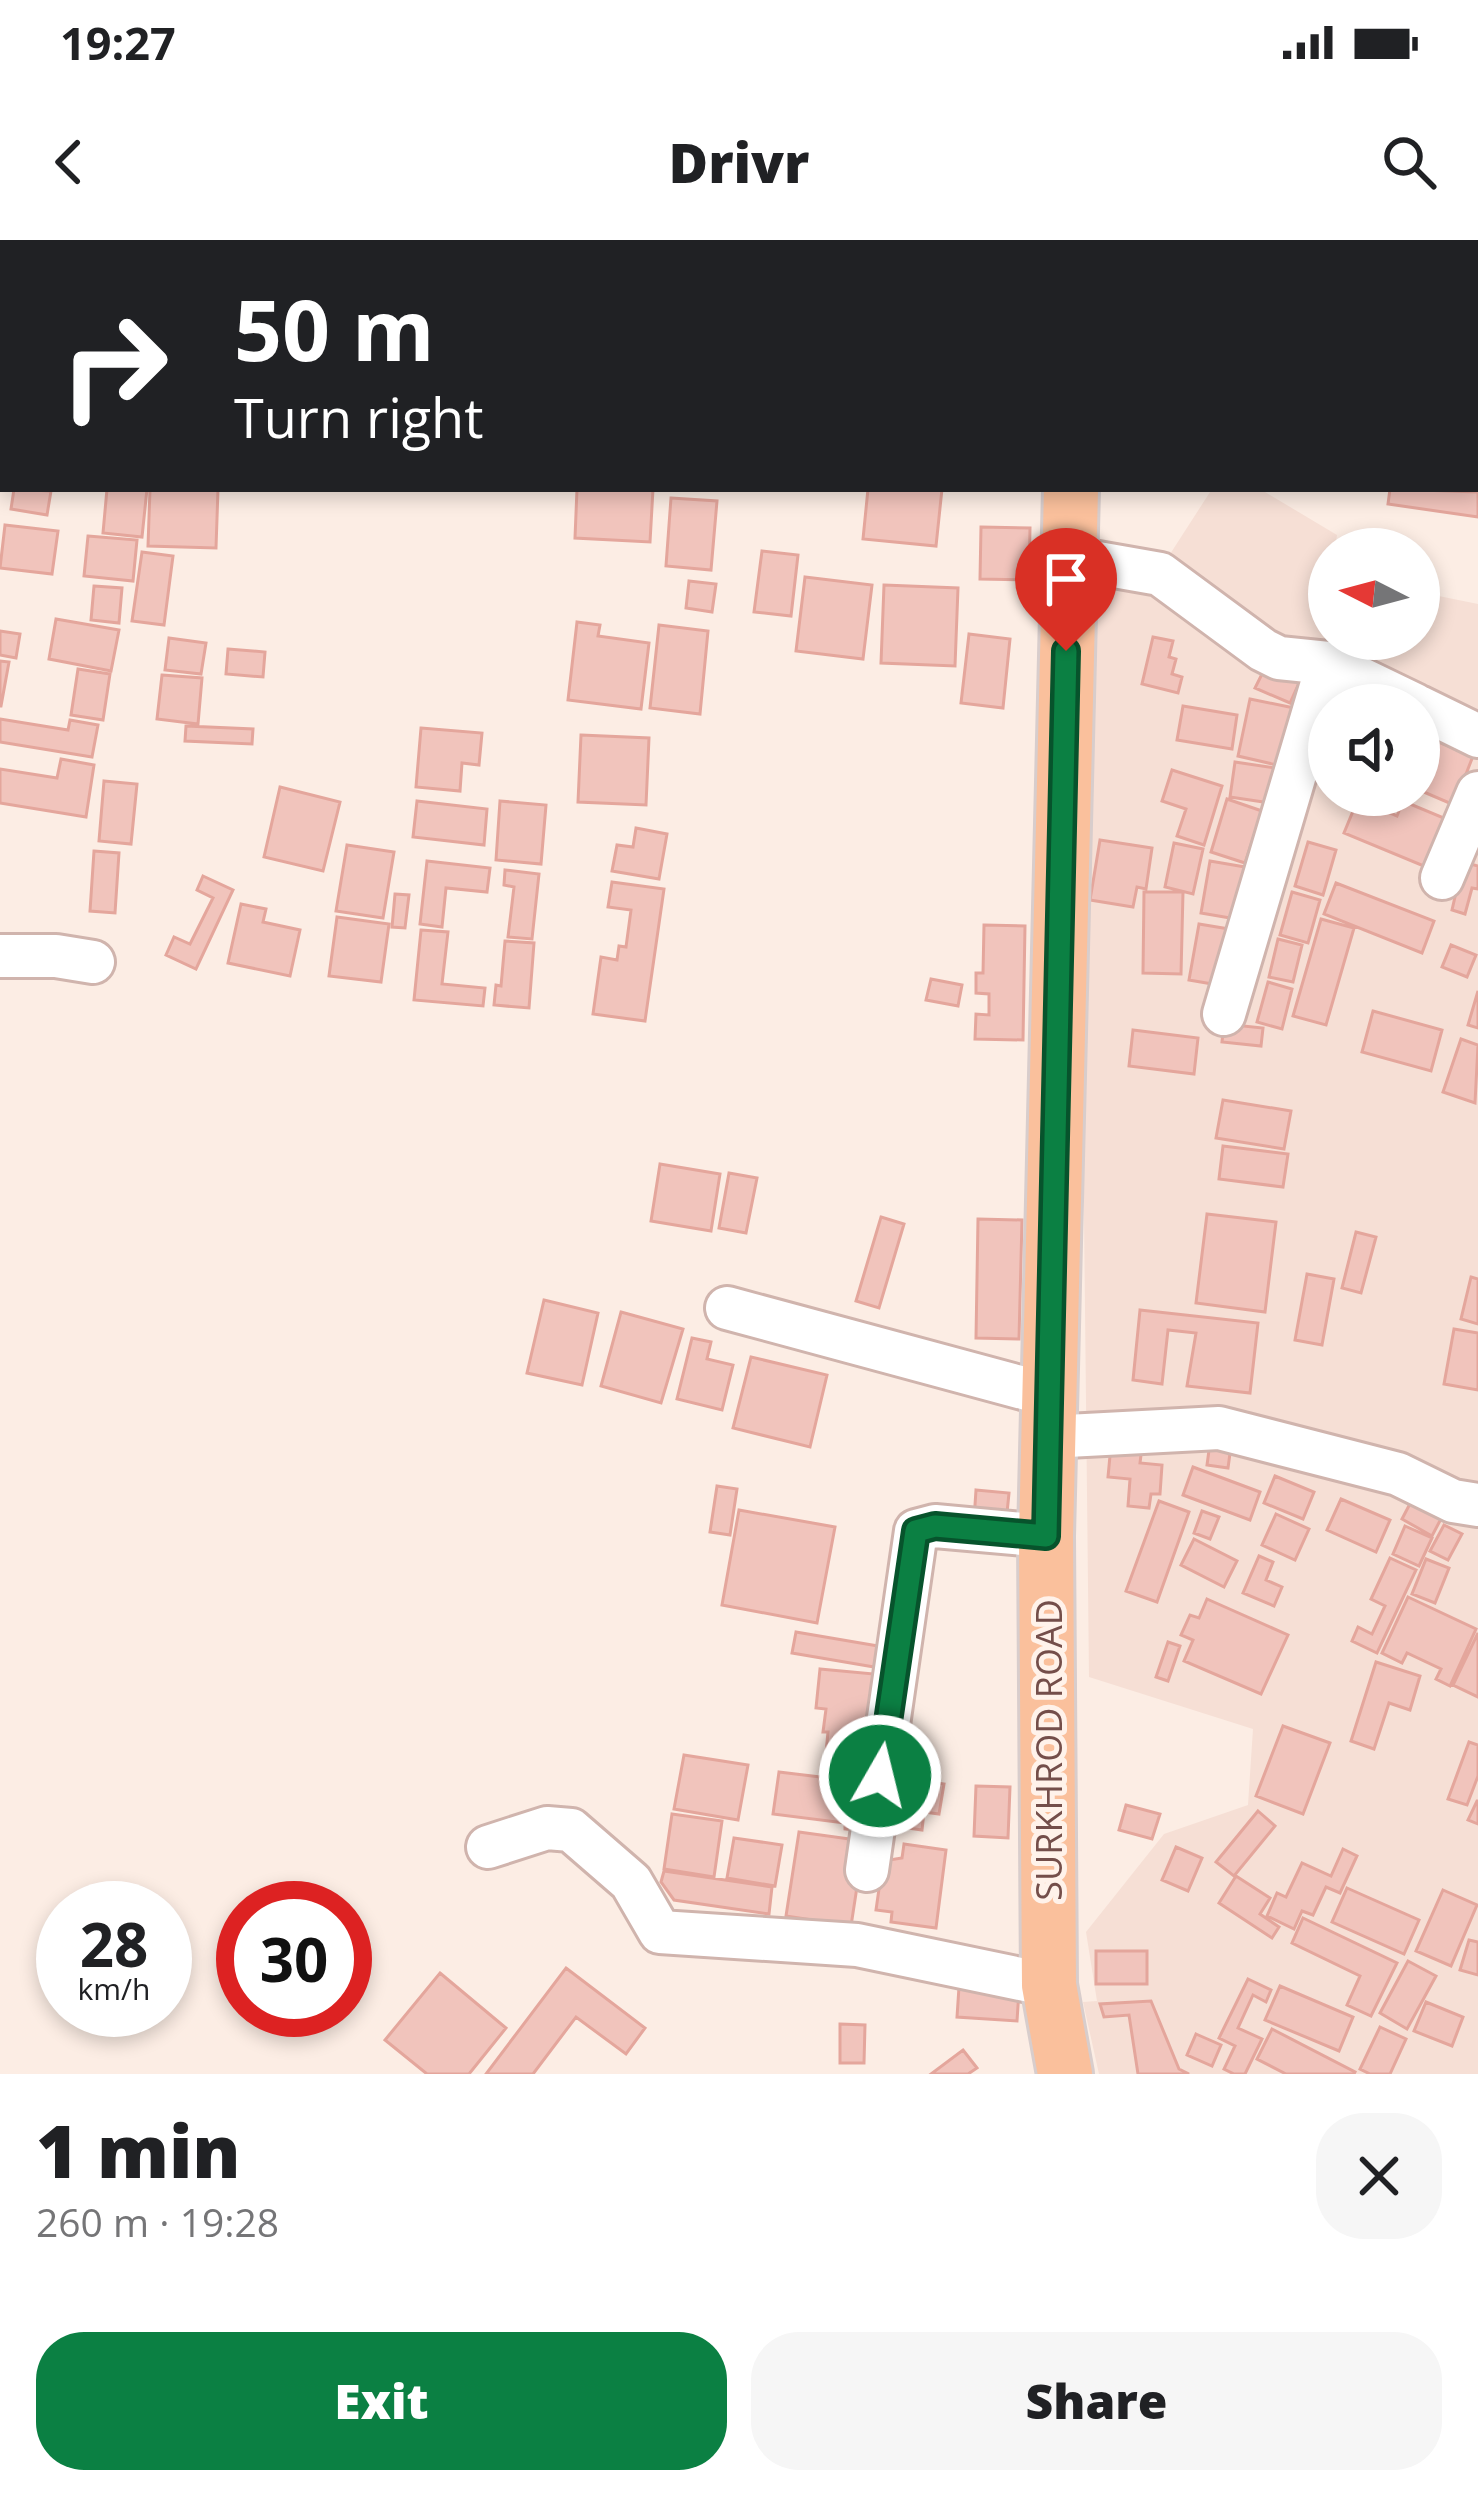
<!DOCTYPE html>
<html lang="en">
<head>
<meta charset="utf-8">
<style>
  :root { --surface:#fff; --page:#f6f6f6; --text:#202124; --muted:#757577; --accent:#0b8043 }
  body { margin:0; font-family:"Open Sans",sans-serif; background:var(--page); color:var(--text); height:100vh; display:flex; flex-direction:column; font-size:45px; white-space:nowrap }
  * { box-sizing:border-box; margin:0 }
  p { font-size:39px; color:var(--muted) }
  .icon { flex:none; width:66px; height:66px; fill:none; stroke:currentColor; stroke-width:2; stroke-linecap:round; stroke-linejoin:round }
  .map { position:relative; height:1834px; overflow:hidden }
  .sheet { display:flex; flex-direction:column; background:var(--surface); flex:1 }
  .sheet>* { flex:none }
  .banner { position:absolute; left:0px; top:0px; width:1479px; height:252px; box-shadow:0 6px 18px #0003; background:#202124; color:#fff; overflow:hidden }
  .needle { width:78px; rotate:276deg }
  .buttons { position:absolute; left:1308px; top:288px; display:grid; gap:24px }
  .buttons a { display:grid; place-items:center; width:132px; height:132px; border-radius:50%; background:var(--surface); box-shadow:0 6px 18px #0003; font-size:60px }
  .speed { position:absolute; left:36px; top:1641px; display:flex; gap:24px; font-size:60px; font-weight:700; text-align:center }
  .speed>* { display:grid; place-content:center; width:156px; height:156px; border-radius:50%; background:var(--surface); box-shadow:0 6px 18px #0003; line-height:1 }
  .speed small { font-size:30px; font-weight:400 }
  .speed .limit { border:18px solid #d22; background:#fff; color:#111 }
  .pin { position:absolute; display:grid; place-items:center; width:102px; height:102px; color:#fff; margin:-123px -51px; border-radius:50% 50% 50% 0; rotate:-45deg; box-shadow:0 0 12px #0007 }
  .pin .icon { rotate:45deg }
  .me { position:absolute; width:132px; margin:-66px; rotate:8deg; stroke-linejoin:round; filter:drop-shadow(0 0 9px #0008) }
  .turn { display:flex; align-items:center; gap:42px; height:252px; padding:0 36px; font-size:54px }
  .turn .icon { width:156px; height:156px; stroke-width:2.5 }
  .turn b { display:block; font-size:84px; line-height:102px }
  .round { display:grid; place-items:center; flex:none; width:126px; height:126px; border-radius:48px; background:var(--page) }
  .overview { display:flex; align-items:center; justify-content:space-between; height:204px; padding:0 36px }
  h1 { font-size:72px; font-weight:800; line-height:90px }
  .action { display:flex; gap:24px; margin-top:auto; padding:24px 36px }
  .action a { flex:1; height:138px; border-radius:48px; background:var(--accent); color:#fff; font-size:48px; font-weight:800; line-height:138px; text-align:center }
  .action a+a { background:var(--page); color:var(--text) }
  .status { display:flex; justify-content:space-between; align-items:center; height:84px; padding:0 60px; background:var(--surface); direction:ltr }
  .status svg { height:33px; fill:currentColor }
  header { display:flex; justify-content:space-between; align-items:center; height:156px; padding:0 36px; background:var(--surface); font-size:54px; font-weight:800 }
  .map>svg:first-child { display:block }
</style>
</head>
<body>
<div class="status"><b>19:27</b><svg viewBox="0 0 49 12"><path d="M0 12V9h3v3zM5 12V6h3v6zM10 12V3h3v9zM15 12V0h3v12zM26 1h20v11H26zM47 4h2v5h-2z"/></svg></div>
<header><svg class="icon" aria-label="back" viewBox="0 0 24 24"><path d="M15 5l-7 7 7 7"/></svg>Drivr<svg class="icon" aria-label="search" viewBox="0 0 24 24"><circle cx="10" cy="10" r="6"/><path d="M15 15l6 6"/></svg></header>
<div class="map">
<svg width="1478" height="1834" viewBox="0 0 1478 1834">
  <rect width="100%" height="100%" fill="#fcede4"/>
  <path fill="#f6dfd5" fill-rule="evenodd" d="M1212,249H1260L1337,295L1335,309H1329V399H1419V352L1478,364V1834H1099L1083,1762L1097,1761L1086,1692L1164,1594L1248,1565L1253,1489L1089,1437L1082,792L1086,321L1163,325ZM1329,465H1419V555H1329Z"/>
  <path fill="#f1c4bc" stroke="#e4a69c" stroke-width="3" d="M14,249L51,251L47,275L11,269Z
    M107,249H147L142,297L103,293Z
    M150,249H218L216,308L148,306Z
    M577,249H653L650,302L575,298Z
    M868,249H942L936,306L863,299Z
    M1390,249L1478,252V277L1388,264Z
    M671,258L717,261L711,330L666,326Z
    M5,285L58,291L52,334L0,328Z
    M981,287L1030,288L1029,340L980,339Z
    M88,296L137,300L133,341L84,336Z
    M762,311L798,315L791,376L754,372Z
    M142,312L173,316L164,385L132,381Z
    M805,337L872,345L863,419L796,411Z
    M689,341L716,344L712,372L686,368Z
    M884,345L958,348L955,426L881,423Z
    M94,346L122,348L119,383L91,380Z
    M56,379L119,390L111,431L49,419Z
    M577,382L600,385L598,396L649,403L641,469L568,460Z
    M659,385L708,391L700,474L650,468Z
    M0,391L20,394L16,418L0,415Z
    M969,394L1010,399L1003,468L961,463Z
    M1153,397L1173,401L1169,417L1176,419L1172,434L1182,437L1178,453L1142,444Z
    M169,398L206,403L201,434L165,430Z
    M228,409L265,412L263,437L226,434Z
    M0,421L9,422L1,466H0Z
    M1266,426L1299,443L1290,463L1255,448Z
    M78,429L110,434L103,480L71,475Z
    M162,435L202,438L198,484L157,479Z
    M1250,459L1294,468L1281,526L1238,516Z
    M1183,466L1237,475L1232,509L1177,500Z
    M0,479L68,490L70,480L98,485L92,517L0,502Z
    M186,486L253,489L252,504L185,501Z
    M421,488L482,493L479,525L462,523L460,551L416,547Z
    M1419,494L1473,516L1454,565L1419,550Z
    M581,495L649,498L646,565L578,562Z
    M61,519L94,525L86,577L0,563V529L57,538Z
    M1235,522L1275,528L1270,563L1230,557Z
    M1172,530L1222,546L1204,605L1177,596L1186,569L1162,561Z
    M104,541L137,544L131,604L99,601Z
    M280,547L340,562L323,631L264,617Z
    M1227,559L1262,571L1245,623L1211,612Z
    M1358,559L1397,576L1403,561L1451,581L1431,629L1344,593Z
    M417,561L487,569L484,605L413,597Z
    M500,561L546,565L541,624L496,620Z
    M636,588L667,594L659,639L612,631L617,605L633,607Z
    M1100,600L1152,608L1146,649L1137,647L1133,667L1090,660Z
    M1308,602L1336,610L1323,655L1295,646Z
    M1174,603L1203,609L1193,654L1165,647Z
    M347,605L394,612L383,678L336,671Z
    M94,611L119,613L115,673L90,671Z
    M427,621L490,628L487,652L446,648L442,687L420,684Z
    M1210,621L1245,627L1236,679L1201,673Z
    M1463,622L1478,626V649L1472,648L1465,674L1452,670Z
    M505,630L539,634L532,699L508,697L514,647L504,645Z
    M203,636L233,650L196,729L166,715L174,697L190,704L213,658L197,650Z
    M612,642L664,649L645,781L593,774L601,717L617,720L619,706L626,707L631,670L608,667Z
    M1336,643L1434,681L1422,713L1324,674Z
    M1144,652H1183L1181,734L1143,733Z
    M1292,652L1320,660L1308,703L1280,695Z
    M395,654L409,655L405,688L392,687Z
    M241,664L266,669L263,682L300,690L290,736L228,723Z
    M337,677L389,684L381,742L329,736Z
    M1321,679L1354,688L1326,785L1293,776Z
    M1199,684L1229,689L1218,745L1189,740Z
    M984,685L1025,686L1023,800L975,799L976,774L989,775V754L976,753V733H983Z
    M421,690L448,692L442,744L485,748L483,766L414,760Z
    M1278,699L1302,705L1293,742L1269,737Z
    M505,701L534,703L529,768L494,765L496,745L501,746Z
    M1451,705L1476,715L1467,737L1442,727Z
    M931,739L962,745L958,766L926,760Z
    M1268,742L1292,749L1282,789L1257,782Z
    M1478,751V788L1468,785Z
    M1373,771L1442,790L1431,831L1362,812Z
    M1224,784L1263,788L1261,806L1222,802Z
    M1133,790L1198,798L1194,834L1129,826Z
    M1461,799L1478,805L1475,863L1443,852Z
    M1223,860L1291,871L1284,909L1216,898Z
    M1223,906L1288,914L1283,947L1219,939Z
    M660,924L720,934L711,991L651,981Z
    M729,933L757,938L746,993L719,988Z
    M1207,974L1276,982L1265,1072L1196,1063Z
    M881,977L904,984L879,1068L856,1061Z
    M978,979L1022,980L1019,1099L976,1098Z
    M1356,992L1376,997L1361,1053L1342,1048Z
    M1307,1034L1334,1039L1322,1105L1295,1100Z
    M1471,1037L1478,1039V1084L1461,1079Z
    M544,1060L598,1073L582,1145L527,1133Z
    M1140,1070L1258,1083L1250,1153L1187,1146L1196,1093L1168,1090L1162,1144L1133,1140Z
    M621,1072L683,1089L661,1163L601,1146Z
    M1454,1089L1478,1093V1150L1444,1144Z
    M692,1098L711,1102L707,1119L733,1125L722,1170L677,1159Z
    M751,1117L827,1135L810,1207L733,1188Z
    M1210,1203L1231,1206L1228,1228L1207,1225Z
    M1111,1205L1142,1207L1140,1223L1162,1225L1160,1254H1151L1149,1268L1128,1266L1130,1239L1108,1237Z
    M1193,1227L1260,1252L1250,1280L1183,1255Z
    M1275,1236L1314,1252L1303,1279L1264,1263Z
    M717,1246L737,1249L730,1295L710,1292Z
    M976,1250L1009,1253L1006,1283L974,1280Z
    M1414,1256L1444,1273L1432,1296L1402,1279Z
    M1341,1259L1390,1280L1376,1312L1327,1290Z
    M1159,1261L1189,1272L1157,1362L1126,1351Z
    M739,1270L835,1287L817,1383L722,1365Z
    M1202,1271L1219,1277L1210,1299L1194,1293Z
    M1276,1274L1309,1289L1295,1320L1262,1305Z
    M1444,1285L1462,1294L1448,1320L1430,1311Z
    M1405,1286L1432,1298L1419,1326L1393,1314Z
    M1194,1299L1237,1321L1224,1347L1181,1325Z
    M1259,1316L1273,1322L1266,1340L1282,1347L1274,1366L1243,1353Z
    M1390,1318L1416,1330L1377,1413L1352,1401L1358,1387L1372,1394L1385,1366L1371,1359Z
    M1426,1319L1449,1328L1435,1363L1412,1354Z
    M1408,1357L1476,1389L1450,1446L1436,1439L1441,1429L1407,1413L1402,1423L1382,1413Z
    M1207,1359L1288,1395L1261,1454L1184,1421L1193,1400L1181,1395L1190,1375L1199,1378Z
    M796,1392L878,1406L874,1427L792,1413Z
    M1478,1393V1457L1453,1445Z
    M1168,1402L1180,1406L1168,1441L1156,1437Z
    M1376,1422L1420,1436L1410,1470L1389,1463L1374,1509L1351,1501Z
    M820,1429L885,1435L876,1539L824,1533L828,1492H823L826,1469L816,1468Z
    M1283,1486L1330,1503L1303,1574L1256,1556Z
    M1469,1502L1478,1505V1536L1467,1565L1448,1559Z
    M684,1515L748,1525L738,1580L674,1569Z
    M779,1532L870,1543L864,1591L845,1589V1583L773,1574Z
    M895,1537L944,1544L939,1574L924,1572L922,1590L887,1585Z
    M976,1546L1010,1547L1008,1598L974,1596Z
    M1477,1561H1478V1584L1468,1580Z
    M1126,1565L1160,1574L1152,1599L1119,1590Z
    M1258,1571L1275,1586L1234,1636L1216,1622Z
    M672,1574L722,1581L714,1637L664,1629Z
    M799,1592L864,1601L851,1686L786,1676Z
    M734,1598L782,1605L775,1646L727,1638Z
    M904,1604L946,1610L936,1688L891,1682L892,1672L876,1670L883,1621L902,1618Z
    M1176,1607L1202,1618L1188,1651L1162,1640Z
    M1343,1609L1357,1616L1340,1653L1326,1647L1313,1675L1302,1671L1294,1689L1267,1676L1277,1653L1286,1657L1302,1623L1331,1636Z
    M664,1631L772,1647L769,1674L674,1660L661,1642Z
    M1236,1636L1270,1658L1260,1674L1279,1687L1272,1698L1219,1663Z
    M1347,1648L1419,1680L1404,1714L1332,1682Z
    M1443,1650L1477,1665L1451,1726L1416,1711Z
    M1303,1678L1397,1723L1371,1776L1347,1765L1360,1736L1292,1703Z
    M1469,1700L1478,1702V1735L1460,1730Z
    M1096,1711H1147V1744H1096Z
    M1408,1721L1436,1736L1407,1789L1380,1773Z
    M566,1728L645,1788L626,1814L576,1777L533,1834H486Z
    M440,1733L506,1788L469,1834H427L385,1800Z
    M1248,1739L1271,1750L1266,1762L1253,1755L1238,1788L1262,1799L1245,1834H1234L1224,1829L1235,1806L1219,1798Z
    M1280,1746L1353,1777L1339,1811L1265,1780Z
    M959,1747L1019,1751L1017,1781L957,1777Z
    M1151,1761L1179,1829L1189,1834H1138L1129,1775L1104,1777L1100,1764Z
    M1426,1762L1463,1777L1452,1806L1414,1791Z
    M840,1784L865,1785L864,1823H840Z
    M1380,1787L1406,1799L1390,1834H1370L1360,1829Z
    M1272,1789L1355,1832L1354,1834H1286L1257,1819Z
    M1196,1794L1221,1805L1212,1826L1187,1815Z
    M963,1810L977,1828L968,1834H931Z"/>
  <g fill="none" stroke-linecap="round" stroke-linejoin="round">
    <defs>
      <path id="minor" d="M0,179L3,187
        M1069,318L1160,334L1263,410L1279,418L1328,423L1415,465
        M1419,467L1478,496
        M1442,638L1478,553
        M0,716H56L93,722
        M1224,774L1328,423
        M727,1068L1049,1155
        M1048,1197L1219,1188L1398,1234L1453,1261L1478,1265
        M488,1607L547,1588L571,1590L631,1642L660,1692L857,1705L1049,1745
        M867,1630L916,1291L935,1286L1046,1296"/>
      <path id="major" d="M1076,3V0
        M1065,1834L1049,1745L1046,1296L1071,249"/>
    </defs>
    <use href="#minor" stroke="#d0b4ad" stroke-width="48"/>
    <use href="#major" stroke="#d8cdcc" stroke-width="60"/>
    <use href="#minor" stroke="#fff" stroke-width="42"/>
    <use href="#major" stroke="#fac09c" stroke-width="54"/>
  </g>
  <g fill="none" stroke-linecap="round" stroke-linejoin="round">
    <defs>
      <path id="route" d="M880,1536L916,1291L935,1286L1046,1296L1066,411"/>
    </defs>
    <use href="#route" stroke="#07532c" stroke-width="30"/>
    <use href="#route" stroke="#0b8043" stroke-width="21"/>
  </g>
  <g text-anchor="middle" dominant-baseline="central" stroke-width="10" stroke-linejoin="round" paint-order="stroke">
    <g font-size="36" fill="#744e4a" stroke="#fff2ea">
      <text transform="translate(1048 1510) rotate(-90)">SURKHROD ROAD</text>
    </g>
  </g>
</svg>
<div class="buttons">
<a><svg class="needle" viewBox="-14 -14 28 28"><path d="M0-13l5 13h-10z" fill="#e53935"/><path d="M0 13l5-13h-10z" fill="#757577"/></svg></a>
<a><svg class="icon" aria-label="sound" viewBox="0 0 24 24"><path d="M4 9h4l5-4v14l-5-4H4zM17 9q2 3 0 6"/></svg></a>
</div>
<div class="speed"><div>28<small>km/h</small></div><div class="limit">30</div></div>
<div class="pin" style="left:1066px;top:411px;background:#d93025"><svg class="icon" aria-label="arrive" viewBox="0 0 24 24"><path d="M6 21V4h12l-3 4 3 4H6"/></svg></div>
<svg class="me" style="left:880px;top:1536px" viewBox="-20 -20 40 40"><circle r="17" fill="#0b8043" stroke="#fff" stroke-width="3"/><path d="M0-11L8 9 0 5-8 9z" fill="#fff"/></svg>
<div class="banner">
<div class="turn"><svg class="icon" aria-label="right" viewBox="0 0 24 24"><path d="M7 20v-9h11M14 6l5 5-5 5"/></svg><div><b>50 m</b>Turn right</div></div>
</div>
</div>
<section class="sheet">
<div class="overview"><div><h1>1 min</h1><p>260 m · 19:28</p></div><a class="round"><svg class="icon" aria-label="close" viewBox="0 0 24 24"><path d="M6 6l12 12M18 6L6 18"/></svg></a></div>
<div class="action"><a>Exit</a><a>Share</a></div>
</section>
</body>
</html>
